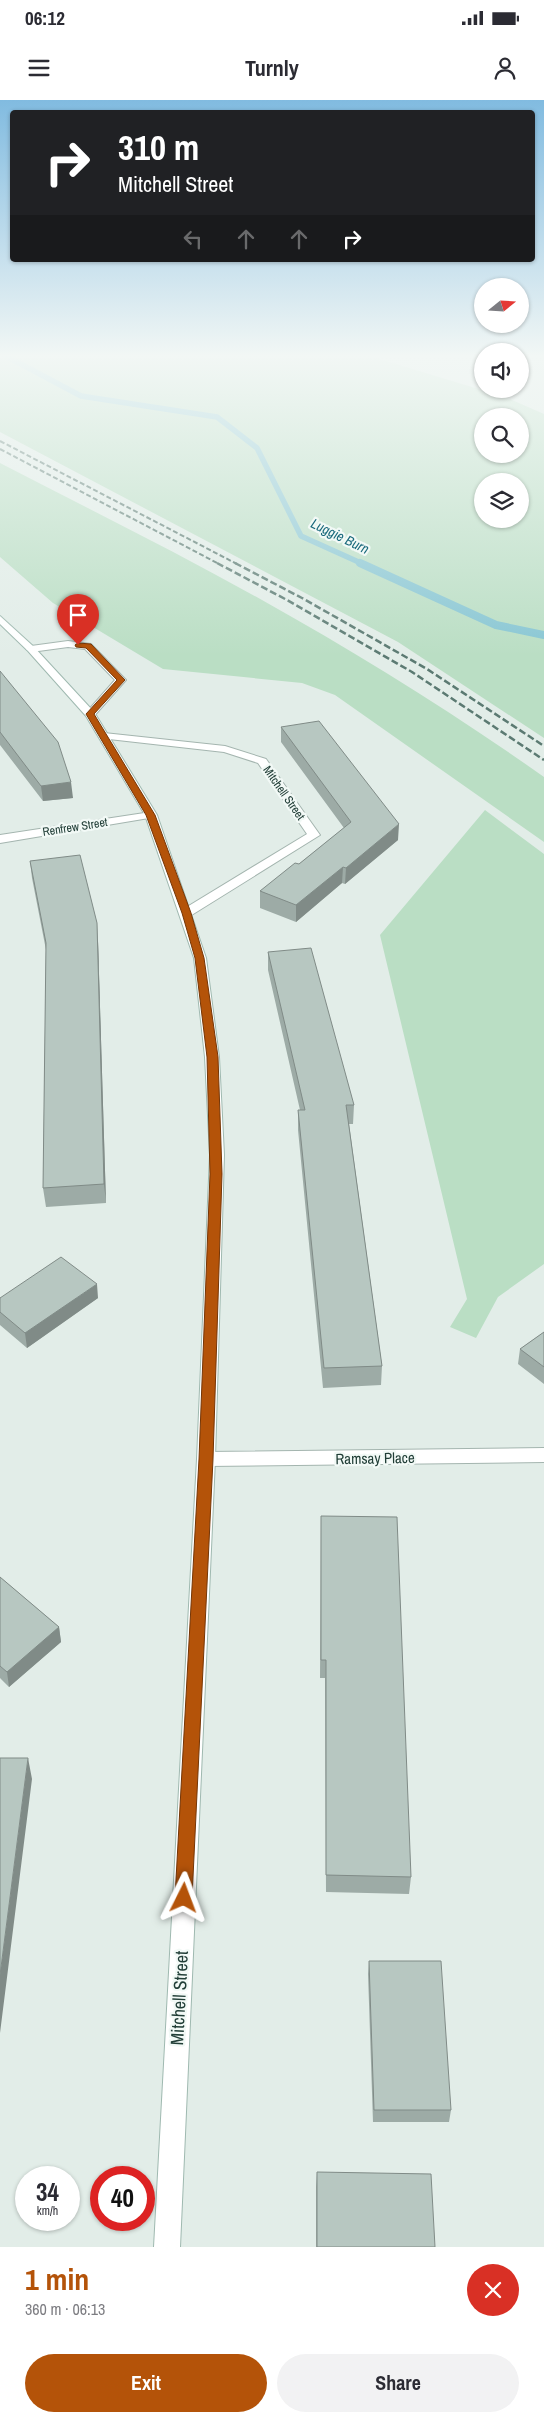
<!DOCTYPE html>
<html lang="en">
<head>
<meta charset="utf-8">
<style>
  :root { --surface:#fff; --page:#f2f2f3; --text:#2b2b33; --muted:#7c7c81; --accent:#b45309 }
  body { margin:0; font-family:"Archivo Narrow",sans-serif; background:var(--page); color:var(--text); height:100vh; display:flex; flex-direction:column; font-size:19px; white-space:nowrap }
  * { box-sizing:border-box; margin:0 }
  p { font-size:16px; color:var(--muted) }
  .icon { flex:none; width:28px; height:28px; fill:none; stroke:currentColor; stroke-width:2; stroke-linecap:round; stroke-linejoin:round }
  .map { position:relative; height:2147px; overflow:hidden }
  .sheet { display:flex; flex-direction:column; background:var(--surface); flex:1 }
  .sheet>* { flex:none }
  .guide { position:absolute; left:10px; top:10px; width:525px; height:152px; border-radius:5px; box-shadow:0 1px 4px #0004; background:#202124; color:#fff; overflow:hidden }
  .needle { width:32px; rotate:72deg }
  .buttons { position:absolute; left:474px; top:178px; display:grid; gap:10px }
  .buttons a { display:grid; place-items:center; width:55px; height:55px; border-radius:50%; background:var(--surface); box-shadow:0 1px 4px #0004; font-size:25px }
  .speed { position:absolute; left:15px; top:2066px; display:flex; gap:10px; font-size:25px; font-weight:700; text-align:center }
  .speed>* { display:grid; place-content:center; width:65px; height:65px; border-radius:50%; background:var(--surface); box-shadow:0 1px 4px #0004; line-height:1 }
  .speed small { font-size:12px; font-weight:400 }
  .speed .limit { border:8px solid #d22; background:#fff; color:#111 }
  .pin { position:absolute; display:grid; place-items:center; width:42px; height:42px; color:#fff; margin:-51px -21px; border-radius:50% 50% 50% 0; rotate:-45deg; box-shadow:0 0 5px #0007 }
  .pin .icon { rotate:45deg }
  .me { position:absolute; width:55px; margin:-28px; rotate:3deg; stroke-linejoin:round; filter:drop-shadow(0 0 4px #0008) }
  .turn { display:flex; align-items:center; gap:18px; height:105px; padding:0 25px; font-size:22px }
  .turn .icon { width:65px; height:65px; stroke-width:2.5 }
  .turn b { display:block; font-size:35px; line-height:42px }
  .lanes { display:flex; align-items:center; height:48px; padding:0 25px; background:#0003; justify-content:center; gap:25px; direction:ltr }
  .lanes .off { opacity:.35 }
  .round { display:grid; place-items:center; flex:none; width:52px; height:52px; border-radius:26px; background:var(--page) }
  .headline { display:flex; align-items:center; justify-content:space-between; height:85px; padding:0 25px }
  h1 { font-size:30px; font-weight:700; line-height:38px; color:var(--accent) }
  .action { display:flex; gap:10px; margin-top:auto; padding:10px 25px }
  .action a { flex:1; height:58px; border-radius:30px; background:var(--accent); color:#fff; font-size:20px; font-weight:700; line-height:58px; text-align:center }
  .action a+a { background:var(--page); color:var(--text) }
  .status { display:flex; justify-content:space-between; align-items:center; height:35px; padding:0 25px; background:var(--surface); direction:ltr }
  .status svg { height:14px; fill:currentColor }
  header { display:flex; justify-content:space-between; align-items:center; height:65px; padding:0 25px; background:var(--surface); font-size:22px; font-weight:700 }
  .map>svg:first-child { display:block }
</style>
</head>
<body>
<div class="status"><b>06:12</b><svg viewBox="0 0 49 12"><path d="M0 12V9h3v3zM5 12V6h3v6zM10 12V3h3v9zM15 12V0h3v12zM26 1h20v11H26zM47 4h2v5h-2z"/></svg></div>
<header><svg class="icon" aria-label="menu" viewBox="0 0 24 24"><path d="M4 6h16M4 12h16M4 18h16"/></svg>Turnly<svg class="icon" aria-label="person" viewBox="0 0 24 24"><circle cx="12" cy="8" r="4"/><path d="M4 21q1-7 8-7t8 7"/></svg></header>
<div class="map">
<svg width="544" height="2147" viewBox="0 0 544 2147">
  <rect width="100%" height="100%" fill="#e2ede8"/>
  <path fill="#badec4" fill-rule="evenodd" d="M366,255L505,297L544,314V638L398,542L0,332V255ZM482,316H520V354H482ZM482,381H520V419H482Z
    M0,363C87,408 176,452 262,500C357,553 455,614 544,677V742L335,595L302,583L163,569L53,503L0,457Z
    M485,710L544,754V1164L498,1197L476,1238L450,1227L467,1199L380,835Z"/>
  <g fill="none" stroke-linecap="round" stroke-linejoin="round">
    <path stroke="#88c6d3" stroke-width="5.5" d="M4,255L81,296L217,317L257,348L301,436L363,464"/>
    <path stroke="#88c6d3" stroke-width="8" d="M360,463L496,525L544,535"/>
    <defs>
      <path id="lane" d="M68,541L91,544L126,580L94,616L90,617L85,614L115,580L85,549L68,547L31,552L26,549L31,546Z"/>
      <path id="street" d="M104,633L225,646L266,659L320,735L190,816H182L180,813L182,810L307,734L258,663L224,652L100,638L99,636Z
        M151,712L155,713V717L0,743V735Z
        M544,1348V1362L206,1366L200,1364L197,1359L200,1354L206,1352Z"/>
      <path id="secondary" d="M0,516L34,547L94,612L157,715L206,858L219,957L224,1055L215,1359L180,2147H154L197,1359L210,1055L205,957L194,858L145,715L86,616L28,551L0,524Z"/>
    </defs>
    <use href="#lane" stroke="#a4b5af" stroke-width="2"/>
    <use href="#street" stroke="#a4b5af" stroke-width="2"/>
    <use href="#secondary" stroke="#9fb9b0" stroke-width="2"/>
    <use href="#lane" fill="#fff" fill-rule="evenodd"/>
    <use href="#street" fill="#fff" fill-rule="evenodd"/>
    <use href="#secondary" fill="#fff" fill-rule="evenodd"/>
    <path stroke="#5b7a72" stroke-width="2" stroke-dasharray="5 2.5" stroke-linecap="butt" d="M0,341L237,464
      M0,349L219,464"/>
    <path stroke="#5b7a72" stroke-width="2.5" stroke-dasharray="7 3" stroke-linecap="butt" d="M217,463L287,500L412,572L544,660
      M235,463L302,498L427,569L544,646"/>
  </g>
  <path fill="#9daba6" d="M0,571L73,698L43,701L0,645Z
    M281,627L398,740L345,784L342,783L296,822L260,808V791L299,764L344,728L281,642Z
    M30,761L98,841L106,1103L46,1107L43,1088L46,850L32,778Z
    M268,852L354,1005L353,1024H349L382,1266L381,1285L323,1288L298,1030V1010H300L268,870Z
    M0,1198H98L27,1248L0,1225Z
    M544,1232V1284L518,1264L520,1249Z
    M321,1416L411,1777L409,1794L326,1792L325,1578H320Z
    M0,1477L59,1527L61,1542L9,1587L0,1578Z
    M369,1861L451,2010L449,2022H373L368,1874Z
    M317,2072L435,2147H316V2087Z"/>
  <path fill="#808b87" d="M71,682L73,698L43,701L41,686Z
    M399,724L398,740L345,784L346,768Z
    M343,767L342,783L296,822V805Z
    M97,823L98,841L106,1103L104,1084Z
    M97,1184L98,1198L27,1248L25,1233Z
    M59,1527L61,1542L9,1587L7,1572Z
    M28,1658L32,1679L0,1933V1875Z"/>
  <path fill="#b7c7c1" stroke="#808b87" d="M0,571L58,642L71,682L41,686L0,632Z
    M319,621L399,724L346,768L343,767L296,805L260,791L295,763L299,764L351,722L281,627Z
    M80,755L97,823L104,1084L43,1088L46,843L30,761Z
    M311,848L354,1005H346L382,1266L324,1268L298,1010H305L268,852Z
    M61,1157L97,1184L25,1233L0,1212V1198Z
    M544,1232V1267L520,1249Z
    M321,1416L397,1417L411,1777L326,1775V1560H321Z
    M0,1477L59,1527L7,1572L0,1566Z
    M0,1658H28L0,1875Z
    M369,1861H441L451,2010H374Z
    M317,2072L431,2074L435,2147H317Z"/>
  <linearGradient id="sky" x2="0" y2="1"><stop stop-color="#81bbe0"/><stop offset="0.46" stop-color="#f2f7f5"/><stop offset="1" stop-color="#f2f7f5" stop-opacity="0"/></linearGradient>
  <rect width="544" height="556" fill="url(#sky)"/>
  <path fill="#b45309" stroke="#753606" d="M78,543L91,544L125,580L94,614L155,715L191,813L204,858L218,957L222,1074L213,1359L192,1798L190,1804L184,1806L178,1804L175,1798L199,1359L210,1074L207,957L195,858L182,813L146,715L86,614L117,580L86,548L76,547L75,545Z"/>
  <g text-anchor="middle" dominant-baseline="central" stroke-width="4.5" stroke-linejoin="round" paint-order="stroke">
    <g font-size="12" fill="#213e37" stroke="#f2f9f6">
      <text transform="translate(284 693) rotate(55)">Mitchell Street</text>
      <text transform="translate(75 727) rotate(-9)">Renfrew Street</text>
    </g>
    <g font-size="14" font-style="italic" fill="#19697c" stroke="#f2f9f6">
      <text transform="translate(340 436) rotate(26)">Luggie Burn</text>
    </g>
    <g font-size="15" fill="#213e37" stroke="#f2f9f6">
      <text transform="translate(375 1358) rotate(-1)">Ramsay Place</text>
    </g>
    <g font-size="18" fill="#213e37" stroke="#f2f9f6">
      <text transform="translate(179 1898) rotate(-87)">Mitchell Street</text>
    </g>
  </g>
</svg>
<div class="buttons">
<a><svg class="needle" viewBox="-14 -14 28 28"><path d="M0-13l5 13h-10z" fill="#e53935"/><path d="M0 13l5-13h-10z" fill="#7c7c81"/></svg></a>
<a><svg class="icon" aria-label="sound" viewBox="0 0 24 24"><path d="M4 9h4l5-4v14l-5-4H4zM17 9q2 3 0 6"/></svg></a>
<a><svg class="icon" aria-label="search" viewBox="0 0 24 24"><circle cx="10" cy="10" r="6"/><path d="M15 15l6 6"/></svg></a>
<a><svg class="icon" aria-label="layers" viewBox="0 0 24 24"><path d="M12 4l9 5-9 5-9-5zM3 14l9 5 9-5"/></svg></a>
</div>
<div class="speed"><div>34<small>km/h</small></div><div class="limit">40</div></div>
<div class="pin" style="left:78px;top:545px;background:#d93025"><svg class="icon" aria-label="arrive" viewBox="0 0 24 24"><path d="M6 21V4h12l-3 4 3 4H6"/></svg></div>
<svg class="me" style="left:184px;top:1798px" viewBox="-20 -20 40 40"><path d="M0-17L14 15 0 8-14 15z" fill="#b45309" stroke="#fff" stroke-width="4"/></svg>
<div class="guide">
<div class="turn"><svg class="icon" aria-label="right" viewBox="0 0 24 24"><path d="M7 20v-9h11M14 6l5 5-5 5"/></svg><div><b>310 m</b>Mitchell Street</div></div>
<div class="lanes"><svg class="icon off" aria-label="left" viewBox="0 0 24 24"><path d="M17 20v-9H6M10 6l-5 5 5 5"/></svg><svg class="icon off" aria-label="ahead" viewBox="0 0 24 24"><path d="M12 20V5M6 11l6-6 6 6"/></svg><svg class="icon off" aria-label="ahead" viewBox="0 0 24 24"><path d="M12 20V5M6 11l6-6 6 6"/></svg><svg class="icon" aria-label="right" viewBox="0 0 24 24"><path d="M7 20v-9h11M14 6l5 5-5 5"/></svg></div>
</div>
</div>
<section class="sheet">
<div class="headline"><div><h1>1 min</h1><p>360 m · 06:13</p></div><a class="round" style="background:#d93025;color:#fff"><svg class="icon" aria-label="close" viewBox="0 0 24 24"><path d="M6 6l12 12M18 6L6 18"/></svg></a></div>
<div class="action"><a>Exit</a><a>Share</a></div>
</section>
</body>
</html>
